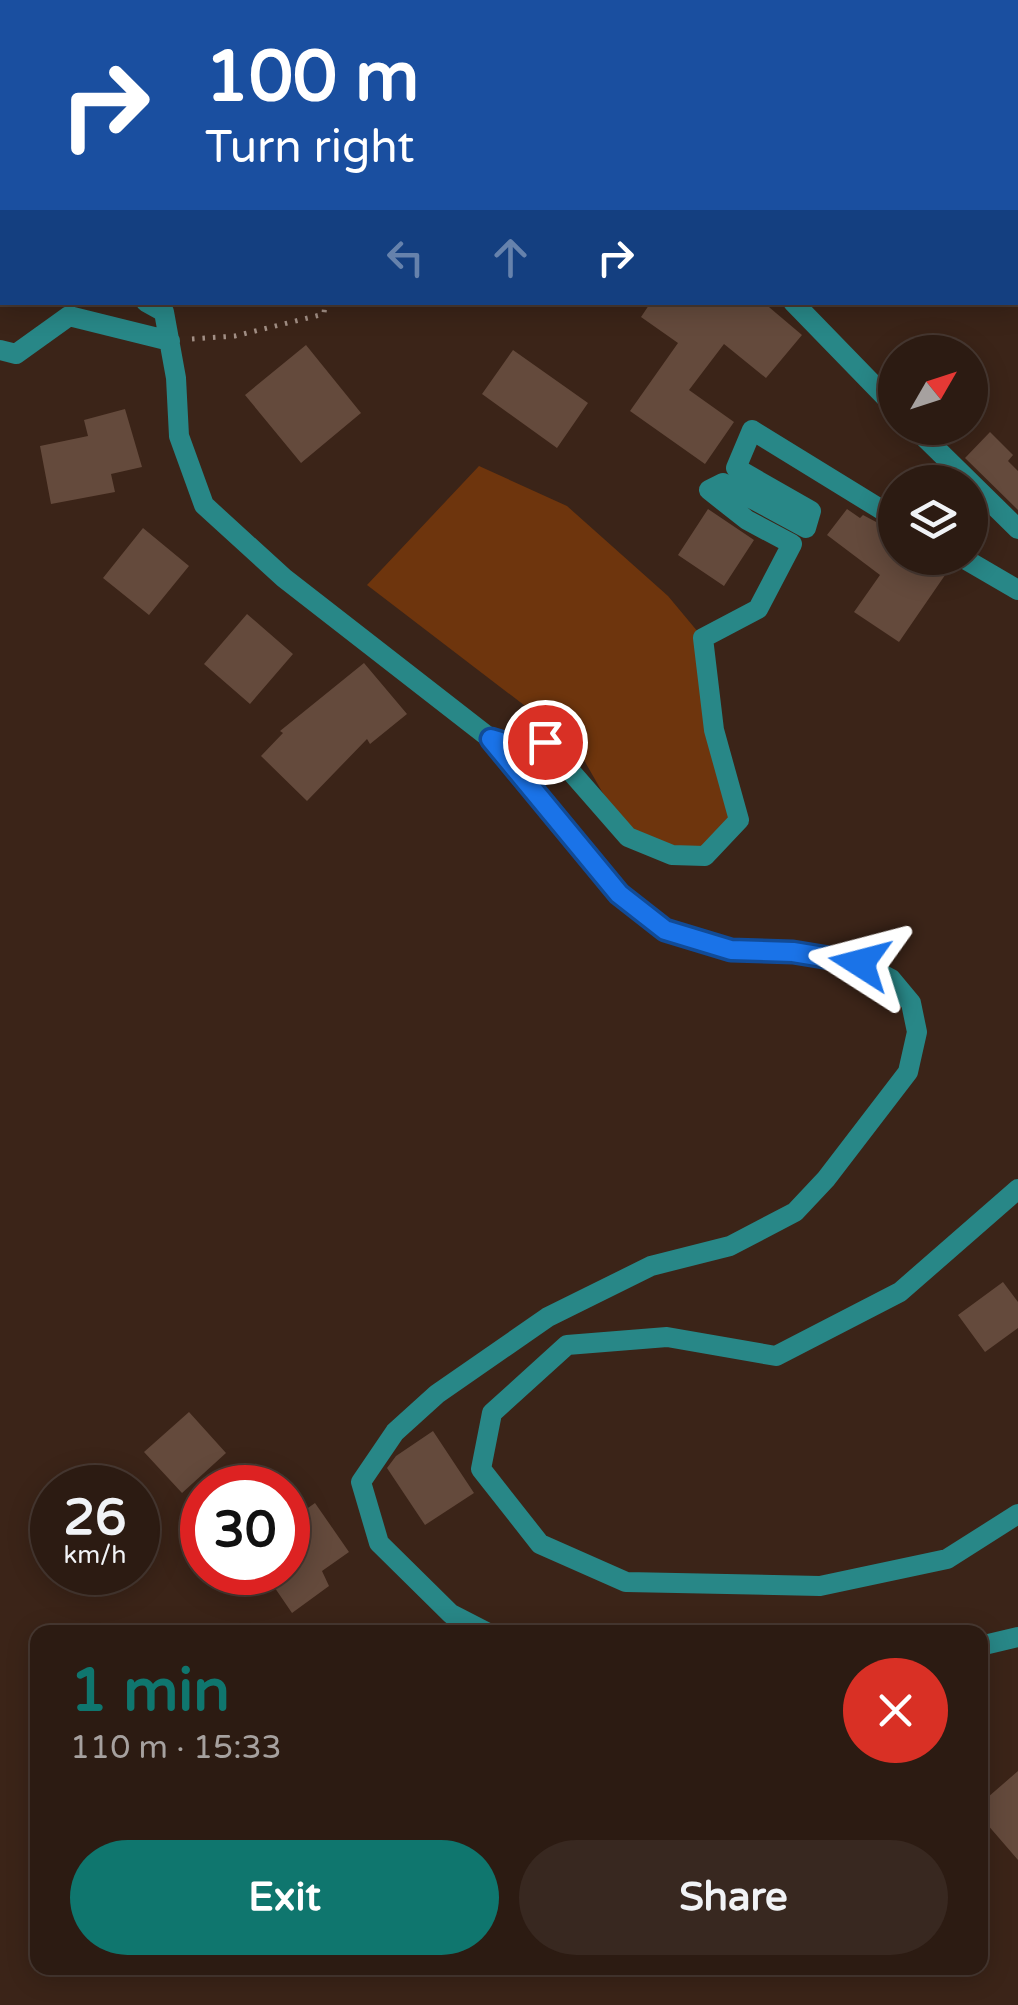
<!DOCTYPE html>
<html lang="en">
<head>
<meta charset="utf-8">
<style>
  :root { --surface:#2c1b12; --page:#382820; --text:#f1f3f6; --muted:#a6a19f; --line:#483932; --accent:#0f766e }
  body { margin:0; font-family:"Varela Round",sans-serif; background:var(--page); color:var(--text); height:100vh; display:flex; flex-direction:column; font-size:38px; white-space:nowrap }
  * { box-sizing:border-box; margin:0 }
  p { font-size:32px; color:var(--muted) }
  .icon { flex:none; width:55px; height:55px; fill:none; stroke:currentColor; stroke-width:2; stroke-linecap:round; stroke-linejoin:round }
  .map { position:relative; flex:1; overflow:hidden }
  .side { position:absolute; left:30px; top:1625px; width:958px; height:350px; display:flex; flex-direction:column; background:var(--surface); border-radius:20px; box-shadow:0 5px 25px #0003,0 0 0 2px var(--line) }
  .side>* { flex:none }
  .guide { position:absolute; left:0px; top:0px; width:1020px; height:305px; box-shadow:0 5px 25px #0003,0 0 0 2px var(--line); background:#1a4fa0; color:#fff; overflow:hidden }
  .needle { width:65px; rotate:51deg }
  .tools { position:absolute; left:878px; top:335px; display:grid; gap:20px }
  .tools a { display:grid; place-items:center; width:110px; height:110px; border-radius:50%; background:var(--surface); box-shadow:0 5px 25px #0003,0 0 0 2px var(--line); font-size:50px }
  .speed { position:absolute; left:30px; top:1465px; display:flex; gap:20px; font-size:50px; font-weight:700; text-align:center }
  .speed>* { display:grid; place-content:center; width:130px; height:130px; border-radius:50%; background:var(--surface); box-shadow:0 5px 25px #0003,0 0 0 2px var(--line); line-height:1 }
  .speed small { font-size:25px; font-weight:400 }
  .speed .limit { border:15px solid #d22; background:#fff; color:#111 }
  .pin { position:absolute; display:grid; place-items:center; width:85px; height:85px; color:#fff; margin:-42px; border:5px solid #fff; border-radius:50%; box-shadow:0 2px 10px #0007 }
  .me { position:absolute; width:110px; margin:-55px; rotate:279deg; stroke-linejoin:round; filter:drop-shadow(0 0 8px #0008) }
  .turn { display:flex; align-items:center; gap:35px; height:210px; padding:0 40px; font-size:45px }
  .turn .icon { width:130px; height:130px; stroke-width:2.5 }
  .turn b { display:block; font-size:70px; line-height:85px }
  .lanes { display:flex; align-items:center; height:95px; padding:0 40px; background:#0003; justify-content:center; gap:50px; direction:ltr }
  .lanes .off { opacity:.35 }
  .round { display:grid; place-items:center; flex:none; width:105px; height:105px; border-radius:52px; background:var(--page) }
  .summary { display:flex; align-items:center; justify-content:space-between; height:170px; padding:0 40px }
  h1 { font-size:60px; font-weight:700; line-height:75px; color:var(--accent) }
  .button { display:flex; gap:20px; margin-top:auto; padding:20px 40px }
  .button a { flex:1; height:115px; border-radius:60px; background:var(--accent); color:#fff; font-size:40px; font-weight:700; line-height:115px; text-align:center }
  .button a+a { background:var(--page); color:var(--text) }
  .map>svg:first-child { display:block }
</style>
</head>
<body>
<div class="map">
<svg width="1018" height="2005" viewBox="0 0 1018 2005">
  <rect width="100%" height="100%" fill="#3b2418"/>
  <path fill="#6e350d" d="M479,466L567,506L668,596L703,638L739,820L705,856L628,837L565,727L533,712L367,585Z"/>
  <path fill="#644a3c" d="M651,302H763L802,335L766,378L724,344L689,390L734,422L705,464L630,411L678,343L641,317Z
    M306,345L361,413L301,463L245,395Z
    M513,350L588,403L557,448L482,394Z
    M125,409L142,467L111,474L115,492L51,504L40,446L88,436L84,420Z
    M990,432L1013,455L1008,461L1018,471V510L965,458Z
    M708,509L754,540L724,586L678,555Z
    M847,509L860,518L863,515L895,532V558H949L952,565L899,642L854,612L880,575L827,535Z
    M143,528L189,566L149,615L103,578Z
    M247,614L293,654L250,704L204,664Z
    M364,663L407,714L370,744L367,739L307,801L261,756L283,733L280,731Z
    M1003,1282L1018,1302V1328L985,1352L958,1315Z
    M189,1412L226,1453L182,1493L144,1452Z
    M433,1431L474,1493L425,1525L387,1468L396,1456Z
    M315,1503L349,1552L322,1571L329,1586L292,1613L264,1572H288V1522Z
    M1018,1771V1860L980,1816V1804Z"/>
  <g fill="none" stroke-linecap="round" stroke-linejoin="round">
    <path stroke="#a28f85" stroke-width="5" stroke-dasharray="2.5 8" stroke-linecap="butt" d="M293,0L299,2
      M426,2L428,0
      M192,339L235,336L324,314L325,302"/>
    <path stroke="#288787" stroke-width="20" d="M0,230L2,231
      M146,302L164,312L176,378L179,436L204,505L284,578L491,739L521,748L545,742L628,837L672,855L705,856L739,820L714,730L703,638L758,609L792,544L747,520L709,490L723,483L806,528L811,511L736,468L752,430L895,518
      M793,302L895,407
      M0,350L16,354L69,316L170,341
      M915,428L1018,529
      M963,558L1018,590
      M1018,1189L900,1292L776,1356L667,1337L567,1345L492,1413L481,1469L540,1544L626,1582L820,1586L947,1559L1018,1514
      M486,1632L451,1614L379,1543L361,1482L395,1432L437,1394L548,1317L651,1266L730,1246L795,1212L826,1179L908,1072L917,1032L911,1003L891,979L860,963L793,952L731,950L665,930L619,894L492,741
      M980,1646L1018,1637"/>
    <path stroke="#288787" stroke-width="20" d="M537,0L538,2
      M611,0V2"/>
  </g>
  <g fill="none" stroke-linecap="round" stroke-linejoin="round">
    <defs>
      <path id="route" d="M545,742L521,748L491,739L619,894L665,930L731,950L793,952L860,963"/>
    </defs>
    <use href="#route" stroke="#114b97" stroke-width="25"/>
    <use href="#route" stroke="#1a73e8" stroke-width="18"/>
  </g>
</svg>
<div class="tools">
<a><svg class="needle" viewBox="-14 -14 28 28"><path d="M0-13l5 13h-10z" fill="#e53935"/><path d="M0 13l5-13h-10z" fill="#a6a19f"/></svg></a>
<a><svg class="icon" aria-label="layers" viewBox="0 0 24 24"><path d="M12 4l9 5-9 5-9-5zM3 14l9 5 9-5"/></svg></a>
</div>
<div class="speed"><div>26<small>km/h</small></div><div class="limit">30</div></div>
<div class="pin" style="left:545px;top:742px;background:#d93025"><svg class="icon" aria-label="arrive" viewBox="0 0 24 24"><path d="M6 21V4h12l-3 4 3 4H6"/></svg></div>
<svg class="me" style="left:860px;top:963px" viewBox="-20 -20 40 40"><path d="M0-17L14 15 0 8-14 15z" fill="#1a73e8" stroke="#fff" stroke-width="4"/></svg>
<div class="guide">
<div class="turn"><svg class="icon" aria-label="right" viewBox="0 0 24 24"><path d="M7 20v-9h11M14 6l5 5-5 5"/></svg><div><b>100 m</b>Turn right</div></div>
<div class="lanes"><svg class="icon off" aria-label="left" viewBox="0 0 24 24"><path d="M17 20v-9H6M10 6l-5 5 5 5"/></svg><svg class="icon off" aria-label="ahead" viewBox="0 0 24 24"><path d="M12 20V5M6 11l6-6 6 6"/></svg><svg class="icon" aria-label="right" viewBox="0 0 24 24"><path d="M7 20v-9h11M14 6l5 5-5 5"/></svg></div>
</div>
<section class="side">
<div class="summary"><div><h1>1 min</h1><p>110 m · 15:33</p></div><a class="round" style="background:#d93025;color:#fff"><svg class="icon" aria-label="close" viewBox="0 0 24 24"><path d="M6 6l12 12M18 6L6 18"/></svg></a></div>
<div class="button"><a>Exit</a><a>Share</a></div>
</section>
</div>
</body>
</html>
